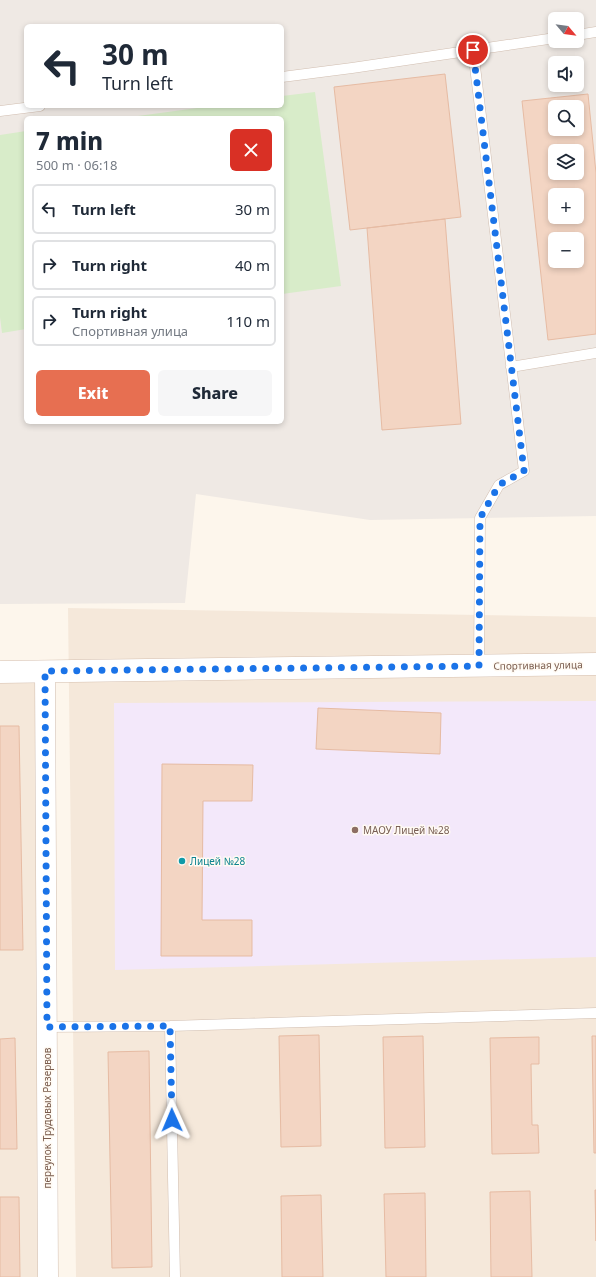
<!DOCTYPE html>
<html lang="en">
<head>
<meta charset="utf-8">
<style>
  :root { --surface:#fff; --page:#f6f6f7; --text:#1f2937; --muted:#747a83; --line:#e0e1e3; --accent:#e76f51 }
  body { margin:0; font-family:"Noto Sans",sans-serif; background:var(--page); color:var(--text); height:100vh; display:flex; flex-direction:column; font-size:15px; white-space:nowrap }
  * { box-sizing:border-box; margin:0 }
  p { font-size:13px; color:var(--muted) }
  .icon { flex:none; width:22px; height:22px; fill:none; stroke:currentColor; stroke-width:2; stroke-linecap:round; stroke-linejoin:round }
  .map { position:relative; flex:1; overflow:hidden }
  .sheet { position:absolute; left:24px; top:116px; width:260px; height:308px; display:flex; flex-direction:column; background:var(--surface); border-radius:6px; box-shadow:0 2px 6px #0003 }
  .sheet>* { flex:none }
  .guide { position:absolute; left:24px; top:24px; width:260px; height:84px; border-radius:6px; box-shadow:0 2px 6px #0003; background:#fff; color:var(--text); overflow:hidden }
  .needle { width:26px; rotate:119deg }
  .tools { position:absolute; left:548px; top:12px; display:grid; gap:8px }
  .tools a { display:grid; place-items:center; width:36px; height:36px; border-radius:6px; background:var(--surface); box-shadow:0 2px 6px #0003; font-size:20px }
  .pin { position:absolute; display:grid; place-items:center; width:34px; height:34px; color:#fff; margin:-17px; border:2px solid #fff; border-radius:50%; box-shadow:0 1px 4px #0007 }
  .me { position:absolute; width:44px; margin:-22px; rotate:359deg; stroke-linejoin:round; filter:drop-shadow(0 0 3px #0008) }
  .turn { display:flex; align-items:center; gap:14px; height:84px; padding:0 12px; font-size:18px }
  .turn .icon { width:52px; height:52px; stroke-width:2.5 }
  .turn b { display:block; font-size:28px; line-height:34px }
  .round { display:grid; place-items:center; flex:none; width:42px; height:42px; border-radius:6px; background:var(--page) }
  .summary { display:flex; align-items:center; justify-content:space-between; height:68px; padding:0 12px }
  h1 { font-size:24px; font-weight:800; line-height:30px }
  .button { display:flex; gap:8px; margin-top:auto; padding:8px 12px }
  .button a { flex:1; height:46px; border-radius:6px; background:var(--accent); color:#fff; font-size:16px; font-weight:800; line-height:46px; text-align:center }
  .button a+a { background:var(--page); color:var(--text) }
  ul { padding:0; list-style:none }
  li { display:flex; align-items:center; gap:12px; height:50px; margin:0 8px 6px; padding:0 4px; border:2px solid var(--line); border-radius:6px }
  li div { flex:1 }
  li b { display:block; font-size:15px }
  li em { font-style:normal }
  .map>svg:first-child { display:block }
</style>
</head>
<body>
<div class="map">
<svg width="596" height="1277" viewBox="0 0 596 1277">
  <rect width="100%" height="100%" fill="#fdf6ec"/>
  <path fill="#f5e8da" d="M68,608L596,617V1277H76Z
    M45,671L48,1277H0V672Z"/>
  <path fill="#efe9e4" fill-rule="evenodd" d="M0,0H596V516L370,520L196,494L185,603L0,604ZM555,19H577V41H555ZM26,26H282V106H26ZM555,63H577V85H555ZM555,107H577V129H555ZM26,118H282V422H26ZM555,151H577V173H555ZM555,195H577V217H555ZM555,239H577V261H555Z"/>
  <path fill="#f3e8fa" d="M596,701V957L115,970L114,703Z"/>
  <path fill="#d8ecc9" d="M315,92L341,286L282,294V118H123L212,106H282V96Z
    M26,131V329L2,333L0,317V135Z"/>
  <path fill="#f3d5c3" stroke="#e6bba3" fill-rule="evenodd" d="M445,74L461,217L350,230L334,87Z
    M588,94L596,173V334L548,340L522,101ZM555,107H577V129H555ZM555,151H577V173H555ZM555,195H577V217H555ZM555,239H577V261H555Z
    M445,219L461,424L382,430L367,228Z
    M318,708L441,713L440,754L316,749Z
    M0,726H19L23,950H0Z
    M162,764L253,765L252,801H203L202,920H252V956H161Z
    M319,1035L321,1146L281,1147L279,1036Z
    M423,1036L425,1147L385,1148L383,1037Z
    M592,1036H596V1153H594Z
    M539,1037V1064H531L532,1125H538L539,1153L492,1154L490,1038Z
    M15,1038L17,1149H0V1039Z
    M149,1051L152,1267L112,1268L108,1052Z
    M595,1190H596V1241Z
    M530,1191L532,1277H491L490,1192Z
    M425,1193L426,1277H386L384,1194Z
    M321,1195L323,1277H282L281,1196Z
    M0,1197H19L20,1277H0Z"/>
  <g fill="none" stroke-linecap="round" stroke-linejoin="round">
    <defs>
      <path id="lane" d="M577,35L596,32
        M473,50L524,471L499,485L480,518L479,666
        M282,77L352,68L555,38
        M0,111L40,106
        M511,367L596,353
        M170,1026L175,1277
        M47,1027L170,1026L596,1013"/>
      <path id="street" d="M45,671L48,1277"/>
      <path id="secondary" d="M0,672L596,664"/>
    </defs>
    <use href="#lane" stroke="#d1beb0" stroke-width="11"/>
    <use href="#street" stroke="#d1beb0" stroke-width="21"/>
    <use href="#secondary" stroke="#d6c0b0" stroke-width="23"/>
    <use href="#lane" stroke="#fff" stroke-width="10"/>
    <use href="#street" stroke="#fff" stroke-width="20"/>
    <use href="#secondary" stroke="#fff" stroke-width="22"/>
  </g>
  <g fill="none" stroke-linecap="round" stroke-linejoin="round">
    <path stroke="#1a73e8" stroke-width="7" stroke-dasharray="0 12.6" d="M172,1120L170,1026L47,1027L45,671L479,666L480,518L499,485L524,471L473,50"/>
  </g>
  <circle fill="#8d6e63" stroke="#fffaf3" stroke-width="1.5" cx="355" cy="830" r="4"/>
  <circle fill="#0f9aa8" stroke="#fffaf3" stroke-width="1.5" cx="182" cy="861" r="4"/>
  <g text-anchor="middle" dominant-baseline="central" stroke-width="3" stroke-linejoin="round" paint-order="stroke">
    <g font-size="10" fill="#7a5c4d" stroke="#fffaf3">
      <text transform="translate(538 665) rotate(-1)">Спортивная улица</text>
      <text transform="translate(47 1118) rotate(-90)">переулок Трудовых Резервов</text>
    </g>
    <g font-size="10" fill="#785e54" stroke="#fffaf3" text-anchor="start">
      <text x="363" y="830">МАОУ Лицей №28</text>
    </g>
    <g font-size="10" fill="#0d838f" stroke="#fffaf3" text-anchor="start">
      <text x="190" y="861">Лицей №28</text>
    </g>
  </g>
</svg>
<div class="tools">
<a><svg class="needle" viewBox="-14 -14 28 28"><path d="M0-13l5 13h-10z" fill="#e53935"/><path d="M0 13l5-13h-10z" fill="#747a83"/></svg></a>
<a><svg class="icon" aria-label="sound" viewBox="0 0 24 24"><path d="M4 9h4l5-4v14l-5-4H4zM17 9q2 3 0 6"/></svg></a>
<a><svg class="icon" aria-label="search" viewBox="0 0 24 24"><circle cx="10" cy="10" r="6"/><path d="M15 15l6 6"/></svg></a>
<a><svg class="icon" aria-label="layers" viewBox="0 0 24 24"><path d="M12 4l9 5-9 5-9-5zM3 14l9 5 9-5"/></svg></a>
<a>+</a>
<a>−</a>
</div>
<div class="pin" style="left:473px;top:50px;background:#d93025"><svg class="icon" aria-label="arrive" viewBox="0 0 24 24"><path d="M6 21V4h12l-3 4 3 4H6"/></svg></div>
<svg class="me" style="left:172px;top:1120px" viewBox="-20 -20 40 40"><path d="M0-17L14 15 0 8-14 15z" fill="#1a73e8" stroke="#fff" stroke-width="4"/></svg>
<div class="guide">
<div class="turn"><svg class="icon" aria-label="left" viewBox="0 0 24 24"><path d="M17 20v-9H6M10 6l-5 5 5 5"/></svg><div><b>30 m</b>Turn left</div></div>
</div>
<section class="sheet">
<div class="summary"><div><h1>7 min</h1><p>500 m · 06:18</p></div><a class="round" style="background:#d93025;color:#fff"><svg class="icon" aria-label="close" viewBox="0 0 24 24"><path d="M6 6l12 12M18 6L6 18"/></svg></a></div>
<ul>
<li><svg class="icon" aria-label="left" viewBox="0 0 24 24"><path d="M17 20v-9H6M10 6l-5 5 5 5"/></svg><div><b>Turn left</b></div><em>30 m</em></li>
<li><svg class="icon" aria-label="right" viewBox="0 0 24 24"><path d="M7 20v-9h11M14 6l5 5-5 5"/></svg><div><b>Turn right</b></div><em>40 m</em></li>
<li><svg class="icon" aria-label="right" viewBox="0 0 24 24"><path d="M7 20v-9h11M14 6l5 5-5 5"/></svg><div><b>Turn right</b><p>Спортивная улица</p></div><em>110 m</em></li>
</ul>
<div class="button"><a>Exit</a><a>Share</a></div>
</section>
</div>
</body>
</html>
